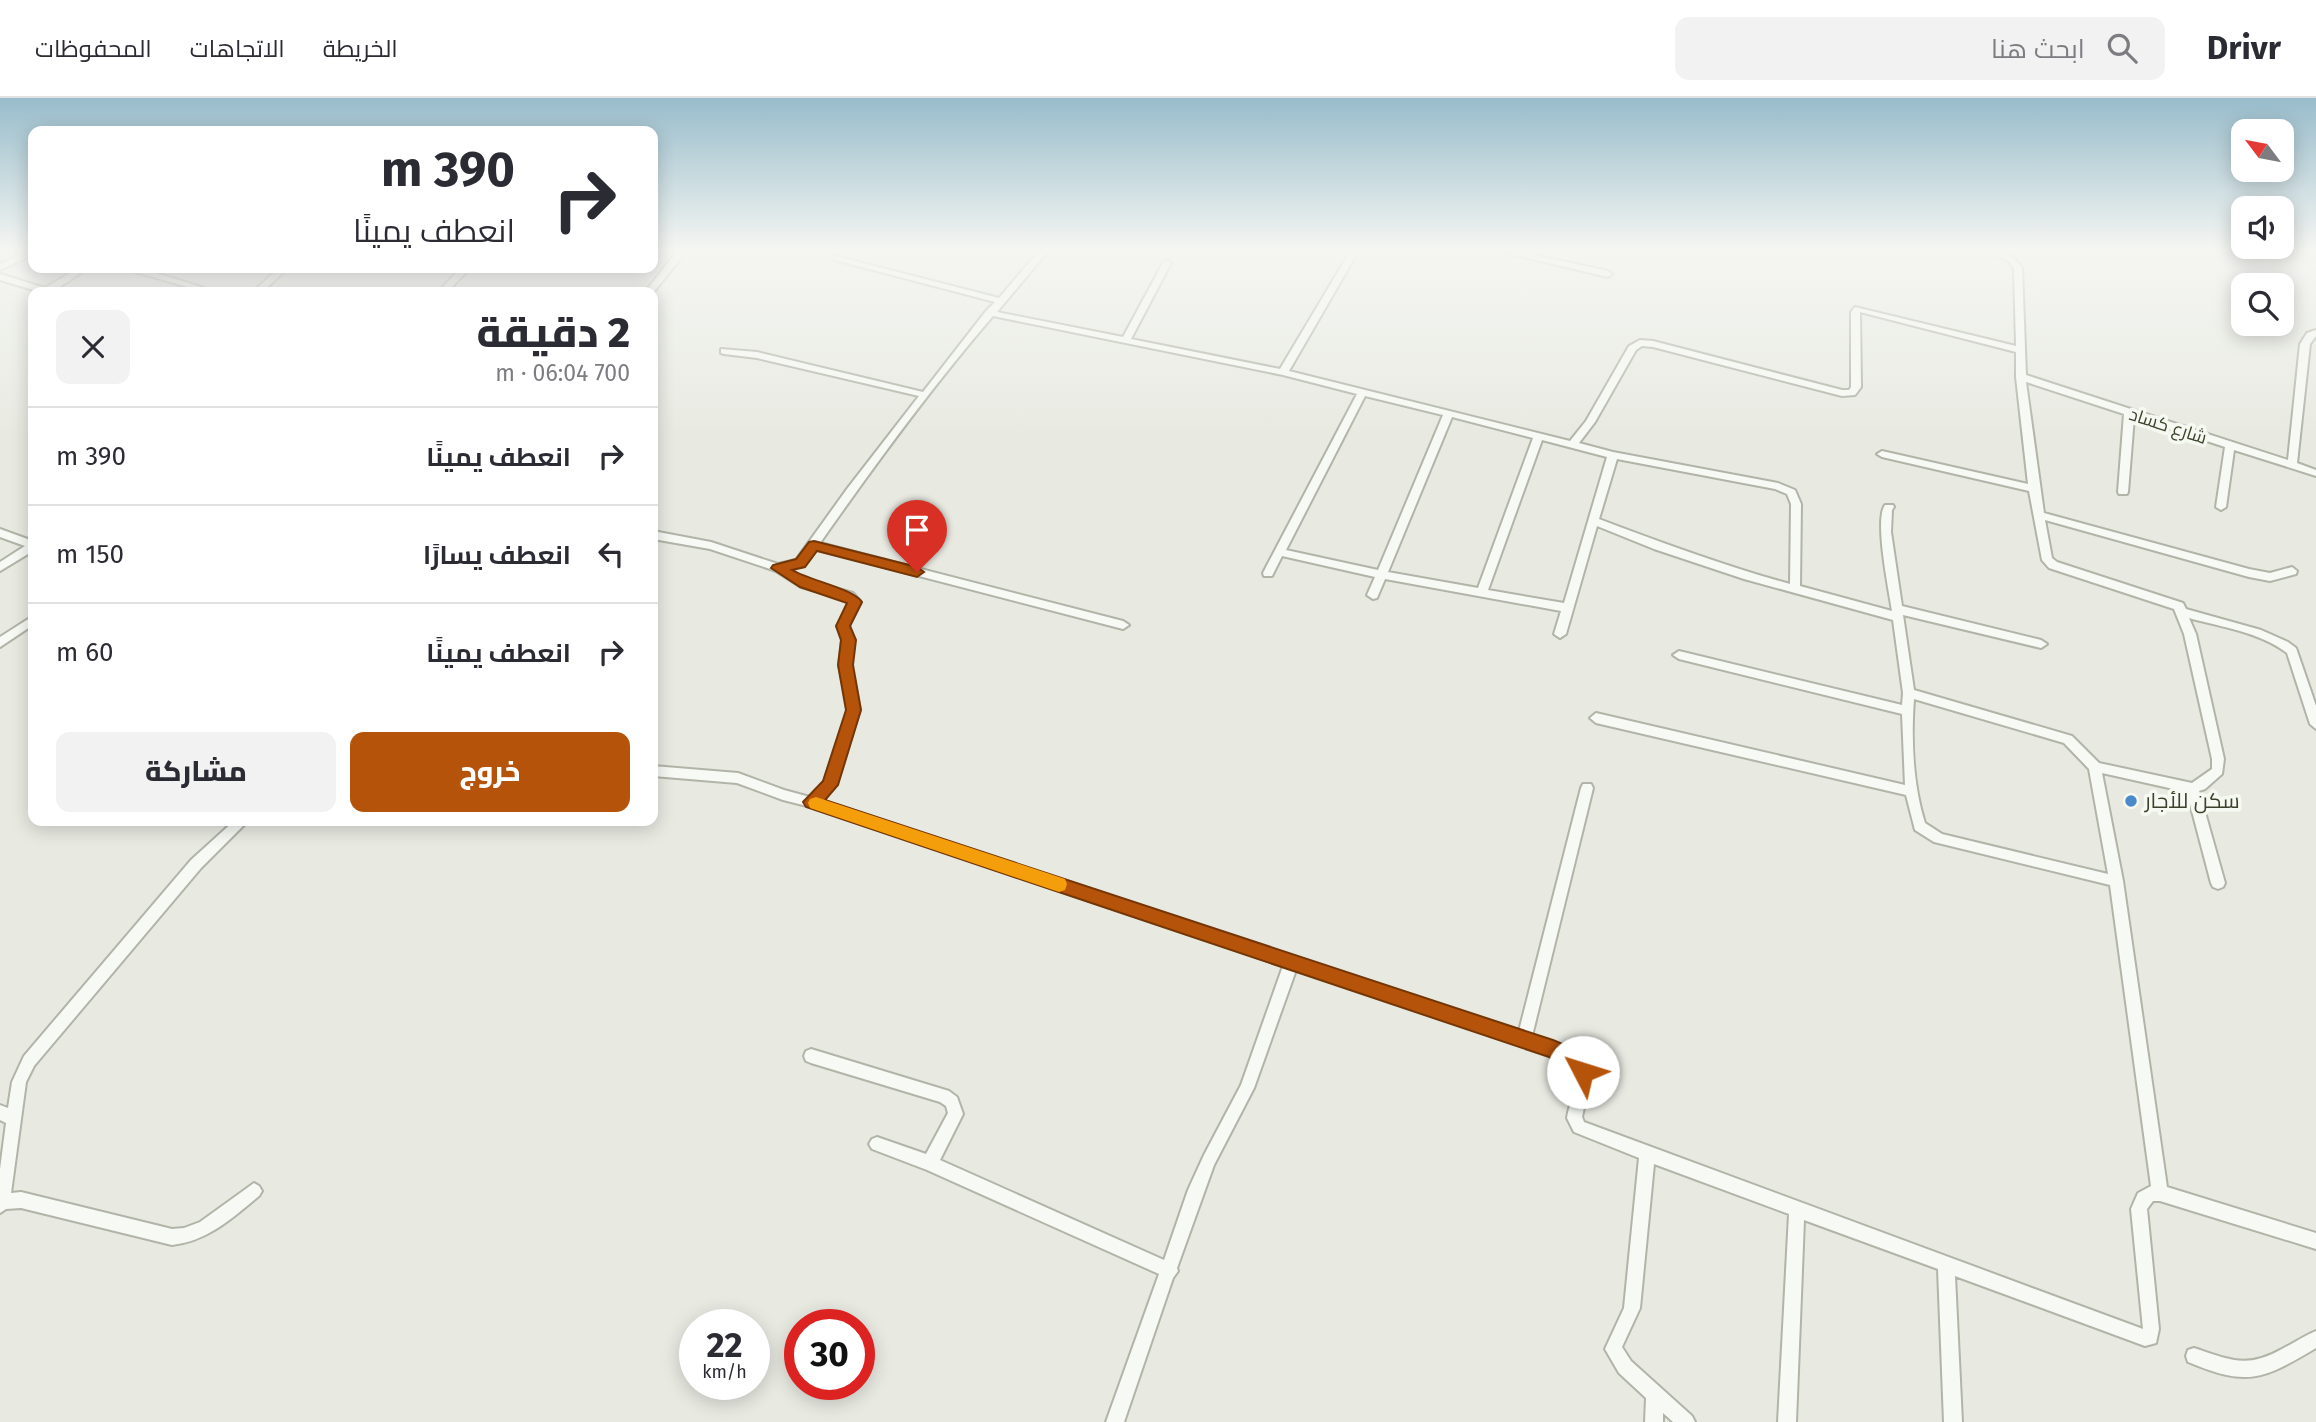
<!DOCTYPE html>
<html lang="ar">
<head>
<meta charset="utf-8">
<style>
  :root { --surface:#fff; --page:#f2f2f3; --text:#2b2b33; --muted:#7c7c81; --line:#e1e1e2; --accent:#b45309 }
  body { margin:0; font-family:"Fira Sans",Cairo,sans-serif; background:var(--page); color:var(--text); direction:rtl; height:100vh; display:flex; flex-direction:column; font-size:26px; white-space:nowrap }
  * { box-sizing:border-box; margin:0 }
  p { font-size:23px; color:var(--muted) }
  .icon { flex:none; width:38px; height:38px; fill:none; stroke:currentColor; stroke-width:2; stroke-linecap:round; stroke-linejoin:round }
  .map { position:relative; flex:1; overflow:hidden; direction:ltr }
  .panel { position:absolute; left:28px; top:189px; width:630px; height:539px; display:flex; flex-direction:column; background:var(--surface); border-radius:14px; box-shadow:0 4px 18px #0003; direction:rtl }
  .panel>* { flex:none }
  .top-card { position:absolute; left:28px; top:28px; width:630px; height:147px; border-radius:14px; box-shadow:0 4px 18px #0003; direction:rtl; background:#fff; color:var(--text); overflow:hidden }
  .needle { width:46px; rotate:302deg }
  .fabs { position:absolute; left:2231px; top:21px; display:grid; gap:14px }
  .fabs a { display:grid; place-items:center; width:63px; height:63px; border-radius:14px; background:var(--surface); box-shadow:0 4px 18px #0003; font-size:35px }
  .speed { position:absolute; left:679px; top:1211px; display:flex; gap:14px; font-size:35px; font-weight:700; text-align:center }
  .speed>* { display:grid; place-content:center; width:91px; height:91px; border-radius:50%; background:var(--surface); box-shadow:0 4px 18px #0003; line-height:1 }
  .speed small { font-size:18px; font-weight:400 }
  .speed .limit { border:10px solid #d22; background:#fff; color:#111 }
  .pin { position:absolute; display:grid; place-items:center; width:60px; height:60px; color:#fff; margin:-72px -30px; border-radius:50% 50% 50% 0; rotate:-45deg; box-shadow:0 0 7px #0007 }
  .pin .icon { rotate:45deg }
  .me { position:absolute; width:77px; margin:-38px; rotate:310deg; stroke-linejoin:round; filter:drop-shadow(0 0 5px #0008) }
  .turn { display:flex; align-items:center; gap:24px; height:147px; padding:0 28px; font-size:32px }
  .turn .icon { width:91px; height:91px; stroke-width:2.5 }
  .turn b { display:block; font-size:49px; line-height:60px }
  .round { display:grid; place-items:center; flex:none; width:74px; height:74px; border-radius:14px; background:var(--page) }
  .head { display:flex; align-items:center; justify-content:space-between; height:119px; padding:0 28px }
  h1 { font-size:42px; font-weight:800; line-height:52px }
  .cta { display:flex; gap:14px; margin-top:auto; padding:14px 28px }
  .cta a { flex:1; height:80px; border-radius:14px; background:var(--accent); color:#fff; font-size:28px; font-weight:800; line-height:80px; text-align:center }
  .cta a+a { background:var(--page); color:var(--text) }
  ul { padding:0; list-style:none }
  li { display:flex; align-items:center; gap:21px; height:98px; padding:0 28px; border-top:2px solid var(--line) }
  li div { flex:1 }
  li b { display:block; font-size:26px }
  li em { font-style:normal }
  header { display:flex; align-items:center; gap:42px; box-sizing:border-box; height:98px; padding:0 35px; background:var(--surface); border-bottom:2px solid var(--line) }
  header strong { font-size:33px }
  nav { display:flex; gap:38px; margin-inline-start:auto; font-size:24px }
  .search { width:490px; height:63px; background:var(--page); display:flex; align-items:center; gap:18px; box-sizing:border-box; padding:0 24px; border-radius:14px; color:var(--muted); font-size:26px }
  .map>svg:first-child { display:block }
</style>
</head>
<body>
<header>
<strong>Drivr</strong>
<div class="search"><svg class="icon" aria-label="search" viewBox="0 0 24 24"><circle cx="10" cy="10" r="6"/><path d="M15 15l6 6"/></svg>ابحث هنا</div>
<nav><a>الخريطة</a><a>الاتجاهات</a><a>المحفوظات</a></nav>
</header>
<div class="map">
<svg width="2316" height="1324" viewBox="0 0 2316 1324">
  <rect width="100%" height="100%" fill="#e8eae2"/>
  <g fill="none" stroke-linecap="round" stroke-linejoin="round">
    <defs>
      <path id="minor" d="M30,152H33V157L0,172V166Z
        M678,152H687L653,195L645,194Z
        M1040,152H1049L997,214L1123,239L1163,165L1167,162L1171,165L1131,241L1280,271L1351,152H1359L1289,273L1570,343L1586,323L1629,248L1640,242L1653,243L1842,292H1849L1851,289V214L1855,209L2016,248L2014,170L2008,163L1984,152C2001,152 2012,156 2022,170L2026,277L2288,362L2300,246L2307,235L2316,232V238L2310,246L2297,365L2316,372V378L2234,352L2226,409L2221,412L2216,409L2225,349L2134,319L2128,394L2127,396H2119L2118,394L2124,316L2026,284L2044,415L2249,471L2270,475L2292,469L2297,473L2296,476L2270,483L2249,479L2045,422L2052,460L2057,464L2183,505L2186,511L2261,532L2288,544L2296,550L2316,608V631L2310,626L2287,555C2260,534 2221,529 2189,520L2196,536L2224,661L2222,676L2205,691L2199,693L2225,785L2223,789L2218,791L2213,789L2211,785L2187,694L2102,675L2123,783L2167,1089L2316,1135V1151L2160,1103H2153L2147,1111L2159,1231L2156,1245L2145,1248L1955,1178L1962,1324H1944L1938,1171L1804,1122L1796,1324H1778L1789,1116L1654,1066L1640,1210L1622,1249L1631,1263L1692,1318L1695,1324H1673L1663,1315V1324H1645L1646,1300L1619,1275L1605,1251L1624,1210L1639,1060L1574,1034L1567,1020C1570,1000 1584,978 1565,962L1296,872L1254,990L1214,1067L1177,1170L1178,1173L1173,1180L1124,1324H1106L1159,1176L927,1072L872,1051L869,1046L872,1041L877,1039L926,1056L948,1015L946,1008L940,1004L811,965L806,963L804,958L806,953L811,951L949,993L957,999L963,1016L940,1062L1164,1162L1188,1092L1204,1057L1241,987L1283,868L811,709L783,702L737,685L653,678V668L738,675L784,692L810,699L817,694L824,684L848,612L839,567L842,542L837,528L849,505L845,501L801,489L776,473L710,451L653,441V433L711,444L778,466L796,462L847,391L919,298L757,260L724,256L721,255V251L757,254L923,294L986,213L995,204L835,162V158L999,200ZM1860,214L2016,254V279L2028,386L1882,353L1877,356L1882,359L2029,393L2042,462L2049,470L2174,511L2184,536L2212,661V671L2192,685L2099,665L2072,638L1914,592L1903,517L2041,550L2047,546L2041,542L1902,508L1891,434L1892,412L1894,409L1893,407H1885C1874,421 1889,493 1892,513L1800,488L1801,406L1795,392L1778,385L1613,354L1579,345L1595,324L1636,252L1642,248L1653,249L1842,298L1855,297L1861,289ZM993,218L1283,277L1357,296L1263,475L1264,478H1272L1282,458L1375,479L1367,497L1373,501L1377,500L1385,481L1561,513L1554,536L1560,540L1566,536L1597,428L1654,451L1744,481L1893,522L1903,595L1902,607L1679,553L1673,557L1679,561L1902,616L1905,687L1596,615L1590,620L1596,625L1906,697L1915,732L1934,744L2110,787L2151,1088L2138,1095L2131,1111L2143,1231L1584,1024L1582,1019C1584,1008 1588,997 1589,986C1595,951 1557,946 1532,938L1593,690L1591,686H1583L1581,690L1519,933L823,703L836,686L860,612L851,567L854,542L849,528L861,504L853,495L809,483L789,471L804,468L815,451L1123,531L1129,527L1123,523L820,445C874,368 931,290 993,218ZM1365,298L1443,317L1378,472L1286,452ZM1452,319L1533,340L1478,490L1388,474ZM1542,342L1607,359L1564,505L1488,492ZM1617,361L1775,391L1787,396L1791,406L1790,486C1725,468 1662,445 1599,421ZM1914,601L2064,645L2089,671L2108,776L1942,736L1925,725C1913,687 1911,641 1914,601Z
        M1494,152H1511L1608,173L1612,176L1608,179Z
        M78,170H88L52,194H40L0,182V176L45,190Z
        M128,170H140L217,194H205L129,172Z
        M279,170H288L262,194H253Z
        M461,170H470L447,194H438Z
        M0,431L33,443V453L0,473V464L25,448L0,439Z
        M33,518V527L0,549V539Z
        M234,723H248L201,770L34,968L26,984L11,1095L21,1094L172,1131L184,1130L200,1124L254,1085L259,1088L262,1093L259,1098C232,1120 208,1143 172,1147L21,1110L6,1111L0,1115V1071L6,1025L0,1022V1007L8,1010L12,984L24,958L191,762Z
        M2316,1233V1250C2262,1282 2248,1289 2188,1264L2186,1258L2188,1252L2194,1250C2231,1262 2246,1271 2282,1251C2294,1245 2304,1238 2316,1233Z"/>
    </defs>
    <use href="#minor" stroke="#b1b4a7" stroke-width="4"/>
    <use href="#minor" fill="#f7f9f5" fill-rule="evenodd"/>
  </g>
  <linearGradient id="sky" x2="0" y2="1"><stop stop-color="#98bccb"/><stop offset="0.45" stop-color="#f5f6f2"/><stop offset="1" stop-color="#f5f6f2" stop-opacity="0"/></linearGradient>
  <rect width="2316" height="338" fill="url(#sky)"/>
  <path fill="#b45309" stroke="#753606" stroke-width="2" d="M814,443L917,469L924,474L917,479L817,453L805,469L792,472C811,483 852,490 862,504L850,528L856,542L853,567L861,612L838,687L825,702L1553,942L1584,955L1593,974L1590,980L1583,983L1577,980L1570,968L1549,959L806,709L803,704L823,683L846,612L838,567L841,542L836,528L847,505L800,489L771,470L773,467L796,461L809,444Z"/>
  <path fill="#f59e0b" d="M816,699L1059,779L1065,781L1067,786L1065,792L1059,794L810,710L808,705L810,701Z"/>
  <circle fill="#4c89cb" stroke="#f6f8f2" stroke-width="2.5" cx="2131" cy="703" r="7"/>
  <g text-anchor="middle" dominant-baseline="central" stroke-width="7" stroke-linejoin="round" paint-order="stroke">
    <g font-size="18" fill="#3b422b" stroke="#f6f8f2">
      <text transform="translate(2168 328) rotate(18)">شارع كساد</text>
    </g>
    <g font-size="21" fill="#3b422b" stroke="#f6f8f2" text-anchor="start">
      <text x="2145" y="703">سكن للأجار</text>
    </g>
  </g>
</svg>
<div class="fabs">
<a><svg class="needle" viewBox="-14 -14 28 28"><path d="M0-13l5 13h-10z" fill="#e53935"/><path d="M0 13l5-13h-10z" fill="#7c7c81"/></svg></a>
<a><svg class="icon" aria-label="sound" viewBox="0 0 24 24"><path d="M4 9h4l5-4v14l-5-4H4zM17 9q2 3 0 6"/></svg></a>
<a><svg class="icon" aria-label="search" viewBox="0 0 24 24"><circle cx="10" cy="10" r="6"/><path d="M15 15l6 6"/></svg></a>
</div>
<div class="speed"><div>22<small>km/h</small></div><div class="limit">30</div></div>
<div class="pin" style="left:917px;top:474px;background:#d93025"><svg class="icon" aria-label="arrive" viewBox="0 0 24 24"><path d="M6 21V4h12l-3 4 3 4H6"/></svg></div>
<svg class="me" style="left:1583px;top:974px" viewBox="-20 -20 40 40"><circle r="19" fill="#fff"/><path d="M0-13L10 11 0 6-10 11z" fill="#b45309"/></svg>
<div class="top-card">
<div class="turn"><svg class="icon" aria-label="right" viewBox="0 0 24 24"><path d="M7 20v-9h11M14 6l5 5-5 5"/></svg><div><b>390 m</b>انعطف يمينًا</div></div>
</div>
<section class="panel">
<div class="head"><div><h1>2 دقيقة</h1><p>700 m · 06:04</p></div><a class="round"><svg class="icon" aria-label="close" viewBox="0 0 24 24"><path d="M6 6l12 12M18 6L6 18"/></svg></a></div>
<ul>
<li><svg class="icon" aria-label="right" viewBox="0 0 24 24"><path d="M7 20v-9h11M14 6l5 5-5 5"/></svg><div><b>انعطف يمينًا</b></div><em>390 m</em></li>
<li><svg class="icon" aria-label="left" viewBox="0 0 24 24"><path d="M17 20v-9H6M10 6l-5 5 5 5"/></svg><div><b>انعطف يسارًا</b></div><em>150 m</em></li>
<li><svg class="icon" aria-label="right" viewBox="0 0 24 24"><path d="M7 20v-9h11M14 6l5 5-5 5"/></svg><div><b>انعطف يمينًا</b></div><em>60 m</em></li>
</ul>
<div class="cta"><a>خروج</a><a>مشاركة</a></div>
</section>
</div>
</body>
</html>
